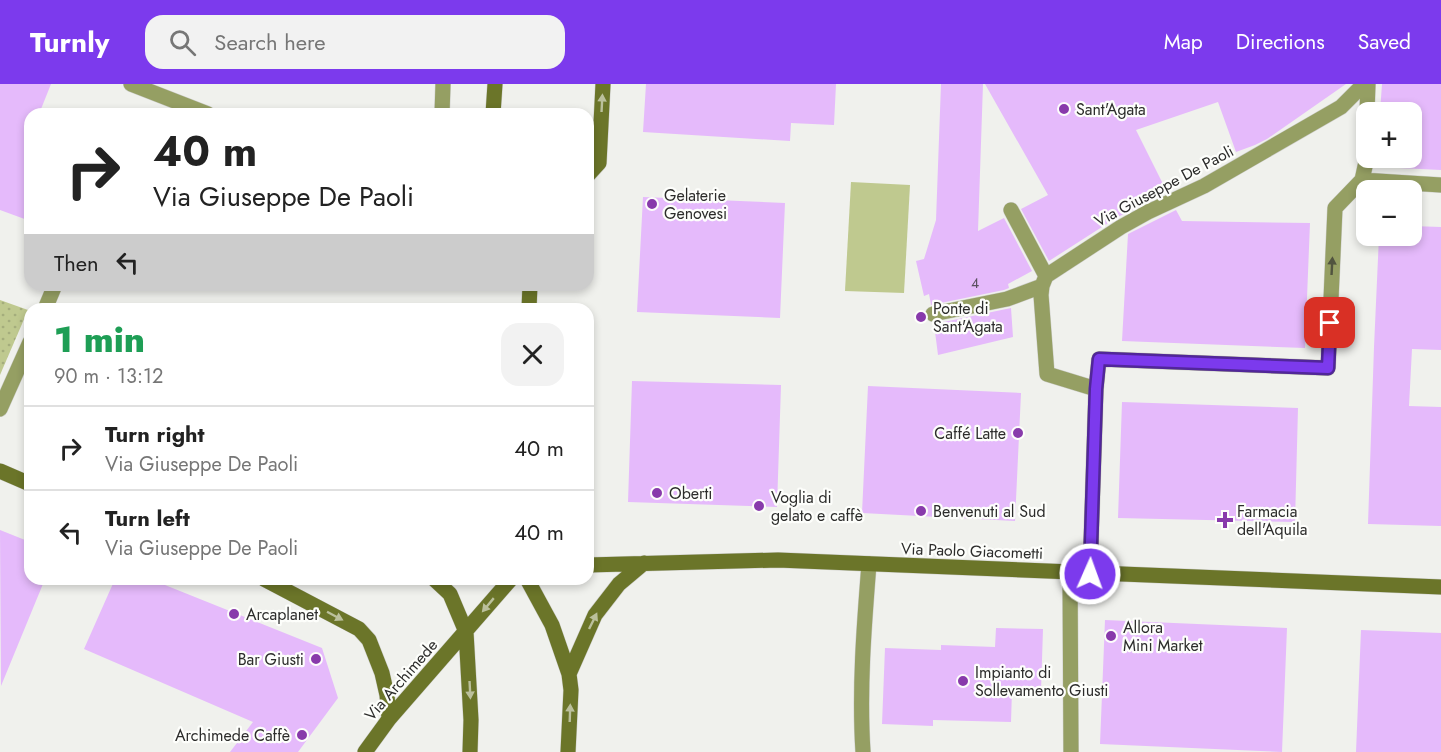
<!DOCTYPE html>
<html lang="en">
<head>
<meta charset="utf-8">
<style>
  :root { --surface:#fff; --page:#f2f2f2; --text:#222; --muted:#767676; --line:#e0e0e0; --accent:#7c3aed }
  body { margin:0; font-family:Jost,sans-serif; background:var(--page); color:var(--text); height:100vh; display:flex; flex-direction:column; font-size:22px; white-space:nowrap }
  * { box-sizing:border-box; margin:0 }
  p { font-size:20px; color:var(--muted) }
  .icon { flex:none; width:33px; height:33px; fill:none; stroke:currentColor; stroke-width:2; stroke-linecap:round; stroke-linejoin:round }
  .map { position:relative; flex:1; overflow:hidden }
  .side { position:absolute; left:24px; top:219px; width:570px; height:282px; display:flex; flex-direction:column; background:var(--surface); border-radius:18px; box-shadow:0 3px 9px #0003 }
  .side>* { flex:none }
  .guide { position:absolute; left:24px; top:24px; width:570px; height:183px; border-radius:18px; box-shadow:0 3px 9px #0003; background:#fff; color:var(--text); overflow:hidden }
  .tools { position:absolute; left:1356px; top:18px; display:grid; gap:12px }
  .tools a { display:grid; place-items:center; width:66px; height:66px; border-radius:12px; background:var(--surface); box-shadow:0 3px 9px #0003; font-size:30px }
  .pin { position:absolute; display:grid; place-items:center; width:51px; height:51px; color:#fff; margin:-26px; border-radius:12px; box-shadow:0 3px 9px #0006 }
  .me { position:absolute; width:66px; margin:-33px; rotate:2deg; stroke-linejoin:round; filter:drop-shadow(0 0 4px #0008) }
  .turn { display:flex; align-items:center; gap:21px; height:126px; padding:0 30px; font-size:27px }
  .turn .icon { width:78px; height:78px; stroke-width:2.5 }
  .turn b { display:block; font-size:42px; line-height:51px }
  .then { display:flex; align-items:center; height:57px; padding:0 30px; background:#0003; gap:12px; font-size:22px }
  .round { display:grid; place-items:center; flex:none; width:63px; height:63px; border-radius:18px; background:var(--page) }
  .summary { display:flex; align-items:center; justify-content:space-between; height:102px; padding:0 30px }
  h1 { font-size:36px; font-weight:800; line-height:45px; color:#1e9e55 }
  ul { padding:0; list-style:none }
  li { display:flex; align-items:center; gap:18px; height:84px; padding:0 30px; border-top:2px solid var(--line) }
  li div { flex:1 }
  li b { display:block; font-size:22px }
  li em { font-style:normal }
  header { display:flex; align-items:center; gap:36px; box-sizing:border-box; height:84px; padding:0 30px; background:var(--accent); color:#fff }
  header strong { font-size:28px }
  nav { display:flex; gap:33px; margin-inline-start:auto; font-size:21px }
  .search { width:420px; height:54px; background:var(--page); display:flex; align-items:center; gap:15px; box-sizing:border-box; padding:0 21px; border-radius:18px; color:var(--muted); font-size:22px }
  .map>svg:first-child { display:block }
</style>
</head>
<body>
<header>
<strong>Turnly</strong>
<div class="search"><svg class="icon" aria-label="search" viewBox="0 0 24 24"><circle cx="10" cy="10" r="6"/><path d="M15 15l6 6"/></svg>Search here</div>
<nav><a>Map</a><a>Directions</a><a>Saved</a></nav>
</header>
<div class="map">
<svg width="1441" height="668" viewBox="0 0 1441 668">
  <defs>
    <pattern id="garden-dots" width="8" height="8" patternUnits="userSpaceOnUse" patternTransform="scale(1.5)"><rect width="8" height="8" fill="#bfc98f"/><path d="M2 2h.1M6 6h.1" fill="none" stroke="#a4ad7c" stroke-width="1.8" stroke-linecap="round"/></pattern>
  </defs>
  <rect width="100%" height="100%" fill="#f0f1ed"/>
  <path fill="url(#garden-dots)" d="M0,216L28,226L0,291Z"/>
  <path fill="#bfc98f" d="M851,98L910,101L904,209L845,207Z"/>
  <path fill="#e5bafb" d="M0,0H51L39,30H30V137L0,126Z
    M646,0H836L834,41L791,39L790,57L643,48Z
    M941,0H983L978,147L1004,134L1032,187L1008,200L1009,204L1004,206L931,221L929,210L924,212L916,177L924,175L936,136Z
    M985,0H1346L1267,55L1255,61L1236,68L1218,18L1136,46L1167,108L1116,134L1049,177L1021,125L1048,111Z
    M1382,0H1441V86L1378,83V74H1412V28H1380Z
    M643,113L785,119L780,234L637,228Z
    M1176,126L1182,137L1310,139L1305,264L1122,257L1128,150Z
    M1412,142L1441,143V266L1412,265L1409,322L1441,323V442L1368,440L1374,263L1379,152H1412Z
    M1011,224L1013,253L938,271L934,240Z
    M632,297L781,301L777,423L628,418Z
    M868,302L1021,309L1015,437L862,429Z
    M1122,318L1298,324L1295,438L1118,434Z
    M0,446L30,458V495H45L1,602Z
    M115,495H150L322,564L338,614L298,668H230L253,638L84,565Z
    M1105,536L1287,544L1282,668L1100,660Z
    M996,544L1043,545L1041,607L1012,606L1011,638L933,636V642L882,640L885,564L941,566V561L995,563Z
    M1361,546L1441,549V668H1356Z"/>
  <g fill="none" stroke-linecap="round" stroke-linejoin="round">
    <defs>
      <path id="street" d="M131,0L208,30
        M1367,28L1368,0
        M442,30L443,0
        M1362,96L1441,101
        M1011,126L1046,192
        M45,225L55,201
        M933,230L1007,215L1042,202
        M1096,305L1047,290L1041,211L1042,202L1046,192L1121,143L1148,128L1204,102L1341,23L1364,0
        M0,325L30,258
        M1070,489L1071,668
        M1090,490L1096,305L1099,275L1328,284L1335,124L1362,96L1366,78V54
        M863,668C859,606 864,542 869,480"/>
      <path id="secondary" d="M493,30L495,0
        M588,91L599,79L603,0
        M529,225L530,201
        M0,387L30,400
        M588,481L778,476L1441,503
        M264,495L359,545L369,556L382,589L387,611L389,635
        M434,495L450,510L466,548L471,636L470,668
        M527,495L552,541L569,590L571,606L568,668
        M569,590L595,531L619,500L644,479
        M365,668L389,635L511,495"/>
    </defs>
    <use href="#street" stroke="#cdceca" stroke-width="16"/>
    <use href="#secondary" stroke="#cdceca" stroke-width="16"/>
    <use href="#street" stroke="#959f63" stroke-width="15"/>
    <use href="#secondary" stroke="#6b7529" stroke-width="15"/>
  </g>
  <defs><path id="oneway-solid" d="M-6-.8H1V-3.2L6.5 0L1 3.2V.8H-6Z" transform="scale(1.5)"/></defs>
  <g fill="#bbc09c">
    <use href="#oneway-solid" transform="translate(602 19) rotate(-87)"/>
    <use href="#oneway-solid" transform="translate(488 521) rotate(130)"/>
    <use href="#oneway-solid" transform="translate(335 532) rotate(28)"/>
    <use href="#oneway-solid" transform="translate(593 537) rotate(-64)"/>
    <use href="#oneway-solid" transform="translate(470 606) rotate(87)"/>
    <use href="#oneway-solid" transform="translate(570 629) rotate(-88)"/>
  </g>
  <use fill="#51543f" href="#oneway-solid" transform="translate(1332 182) rotate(-87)"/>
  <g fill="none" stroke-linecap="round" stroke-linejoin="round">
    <defs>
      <path id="route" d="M1090,490L1096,305L1099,275L1328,284L1330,239"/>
    </defs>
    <use href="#route" stroke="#51269a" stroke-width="15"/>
    <use href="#route" stroke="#7c3aed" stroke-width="10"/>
  </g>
  <g fill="#883aab" stroke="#fdfefb" stroke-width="2">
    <circle cx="1064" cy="25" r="6"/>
    <circle cx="652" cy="120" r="6"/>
    <circle cx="921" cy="233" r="6"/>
    <circle cx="1018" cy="349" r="6"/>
    <circle cx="657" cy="409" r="6"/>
    <circle cx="759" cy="422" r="6"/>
    <circle cx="921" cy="427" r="6"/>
    <path d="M1222 427h6v6h6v6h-6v6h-6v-6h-6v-6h6z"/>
    <circle cx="234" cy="530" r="6"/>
    <circle cx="1111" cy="552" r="6"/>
    <circle cx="316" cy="575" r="6"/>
    <circle cx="963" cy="597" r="6"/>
    <circle cx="302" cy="651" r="6"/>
  </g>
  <g text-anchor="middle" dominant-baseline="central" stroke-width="4.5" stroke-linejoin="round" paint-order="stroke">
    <g font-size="14" fill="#5a505f">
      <text x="975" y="199">4</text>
    </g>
    <g font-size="16" fill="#2c2c2b" stroke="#fdfefb" text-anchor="start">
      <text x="1076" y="25">Sant'Agata</text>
      <text x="664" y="111">Gelaterie<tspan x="664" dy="18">Genovesi</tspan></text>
      <text x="933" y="224">Ponte di<tspan x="933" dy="18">Sant'Agata</tspan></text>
      <text x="1006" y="349" text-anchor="end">Caffé Latte</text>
      <text x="669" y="409">Oberti</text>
      <text x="771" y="413">Voglia di<tspan x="771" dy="18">gelato e caffè</tspan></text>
      <text x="933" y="427">Benvenuti al Sud</text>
      <text x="1237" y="427">Farmacia<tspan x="1237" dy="18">dell'Aquila</tspan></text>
      <text x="246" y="530">Arcaplanet</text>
      <text x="1123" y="543">Allora<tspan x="1123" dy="18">Mini Market</tspan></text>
      <text x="304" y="575" text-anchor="end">Bar Giusti</text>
      <text x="975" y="588">Impianto di<tspan x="975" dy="18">Sollevamento Giusti</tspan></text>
      <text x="290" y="651" text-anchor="end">Archimede Caffè</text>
    </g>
    <g font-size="16" fill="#2c2c2b" stroke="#fdfefb">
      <text transform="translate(1164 102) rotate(-28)">Via Giuseppe De Paoli</text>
      <text transform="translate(972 467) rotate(2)">Via Paolo Giacometti</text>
      <text transform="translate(401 596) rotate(-49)">Via Archimede</text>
    </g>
  </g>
</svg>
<div class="tools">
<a>+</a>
<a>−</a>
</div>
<div class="pin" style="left:1330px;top:239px;background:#d93025"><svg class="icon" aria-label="arrive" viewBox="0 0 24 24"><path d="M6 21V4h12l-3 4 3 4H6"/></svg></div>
<svg class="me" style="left:1090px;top:490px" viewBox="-20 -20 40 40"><circle r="17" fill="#7c3aed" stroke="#fff" stroke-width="3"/><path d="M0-11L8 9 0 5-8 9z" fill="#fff"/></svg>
<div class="guide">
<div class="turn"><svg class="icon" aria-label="right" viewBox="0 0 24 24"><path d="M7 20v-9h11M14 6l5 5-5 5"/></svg><div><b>40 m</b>Via Giuseppe De Paoli</div></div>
<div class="then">Then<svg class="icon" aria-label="left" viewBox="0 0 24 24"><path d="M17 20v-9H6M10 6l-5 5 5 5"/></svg></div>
</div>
<section class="side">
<div class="summary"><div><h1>1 min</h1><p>90 m · 13:12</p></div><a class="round"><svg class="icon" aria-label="close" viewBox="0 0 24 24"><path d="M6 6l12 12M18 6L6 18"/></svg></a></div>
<ul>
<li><svg class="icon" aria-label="right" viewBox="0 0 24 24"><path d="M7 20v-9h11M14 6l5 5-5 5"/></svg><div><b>Turn right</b><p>Via Giuseppe De Paoli</p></div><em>40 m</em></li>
<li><svg class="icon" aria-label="left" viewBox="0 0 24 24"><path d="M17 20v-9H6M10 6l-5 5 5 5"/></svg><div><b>Turn left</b><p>Via Giuseppe De Paoli</p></div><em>40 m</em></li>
</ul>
</section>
</div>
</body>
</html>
